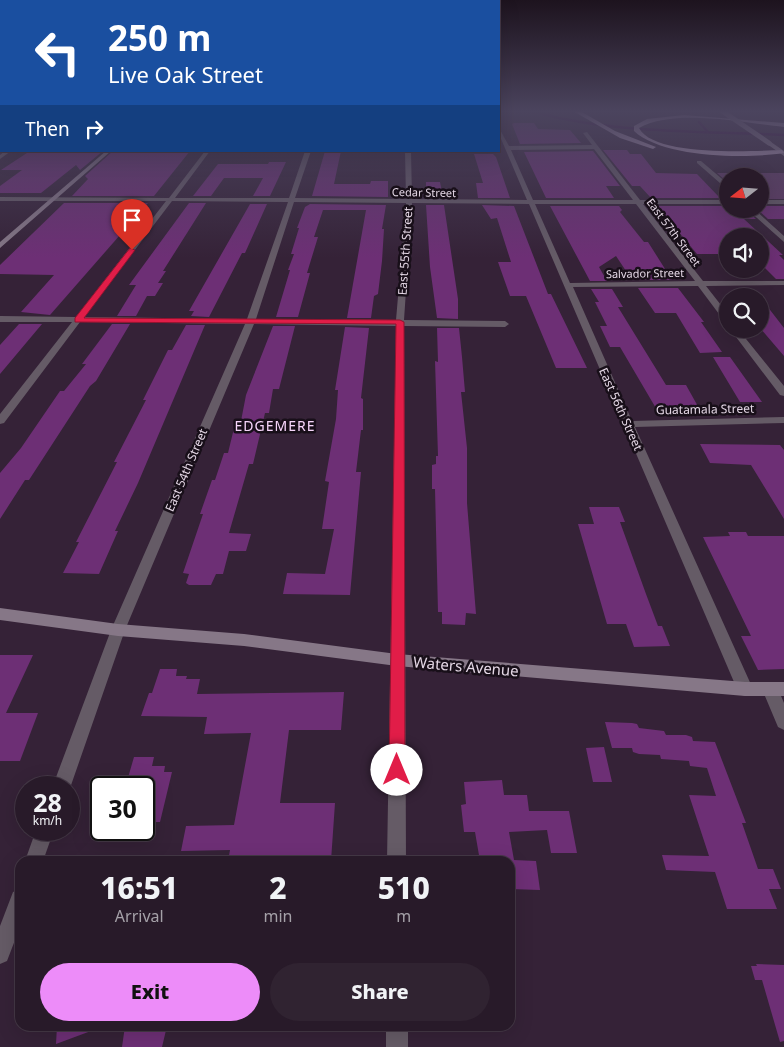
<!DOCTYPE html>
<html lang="en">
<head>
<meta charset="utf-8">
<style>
  :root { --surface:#281a29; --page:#302331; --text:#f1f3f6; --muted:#a5a1a8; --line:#443846; --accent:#ed8cf9 }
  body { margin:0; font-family:"Noto Sans",sans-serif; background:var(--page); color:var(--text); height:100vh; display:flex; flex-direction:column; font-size:19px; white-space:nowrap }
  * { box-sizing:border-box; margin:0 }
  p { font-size:16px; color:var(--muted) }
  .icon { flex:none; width:28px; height:28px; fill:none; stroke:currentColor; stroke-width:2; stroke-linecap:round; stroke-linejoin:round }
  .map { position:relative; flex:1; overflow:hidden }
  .panel { position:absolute; left:15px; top:856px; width:500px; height:175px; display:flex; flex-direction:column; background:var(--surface); border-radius:15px; box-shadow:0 5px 20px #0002,0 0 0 1px var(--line) }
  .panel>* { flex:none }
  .guide { position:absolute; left:0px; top:0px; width:500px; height:152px; box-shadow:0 5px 20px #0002,0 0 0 1px var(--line); background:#1a4fa0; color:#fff; overflow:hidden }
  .needle { width:32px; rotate:253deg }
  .fabs { position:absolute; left:719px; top:168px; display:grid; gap:10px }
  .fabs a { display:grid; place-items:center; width:50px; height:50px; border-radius:50%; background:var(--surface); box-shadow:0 5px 20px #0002,0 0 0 1px var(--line); font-size:25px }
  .speed { position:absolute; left:15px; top:776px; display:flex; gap:10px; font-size:25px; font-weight:700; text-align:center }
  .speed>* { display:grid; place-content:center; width:65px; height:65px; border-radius:50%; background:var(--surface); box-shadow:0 5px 20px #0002,0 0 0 1px var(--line); line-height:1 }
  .speed small { font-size:12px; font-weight:400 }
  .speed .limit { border:2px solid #111; border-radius:8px; background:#fff; color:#111 }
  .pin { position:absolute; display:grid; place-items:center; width:42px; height:42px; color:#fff; margin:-51px -21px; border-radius:50% 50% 50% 0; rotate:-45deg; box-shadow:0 0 5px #0007 }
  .pin .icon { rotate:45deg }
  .me { position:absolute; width:55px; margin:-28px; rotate:0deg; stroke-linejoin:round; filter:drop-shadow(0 0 4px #0008) }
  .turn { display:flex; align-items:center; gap:18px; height:105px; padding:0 25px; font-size:22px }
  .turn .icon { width:65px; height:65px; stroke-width:2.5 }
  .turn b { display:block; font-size:35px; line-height:42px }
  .then { display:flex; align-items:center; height:48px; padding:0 25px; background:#0003; gap:10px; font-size:19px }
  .eta { display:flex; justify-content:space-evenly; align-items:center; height:85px; text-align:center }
  .eta b { font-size:30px; font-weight:800; line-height:35px }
  .button { display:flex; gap:10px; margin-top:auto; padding:10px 25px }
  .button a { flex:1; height:58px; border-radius:30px; background:var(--accent); color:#111; font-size:20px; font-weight:800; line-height:58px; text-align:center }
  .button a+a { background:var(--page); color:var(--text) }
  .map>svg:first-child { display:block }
</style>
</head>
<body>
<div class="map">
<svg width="784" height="1047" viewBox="0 0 784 1047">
  <rect width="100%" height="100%" fill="#352237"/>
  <path fill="#613a65" d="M717,173H784V199H760V176H728L727,182Z"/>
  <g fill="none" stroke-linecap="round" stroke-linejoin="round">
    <path stroke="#300136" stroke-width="2.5" d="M531,111C612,134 700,131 784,135
      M699,122L708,132"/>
  </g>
  <path fill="#6d2f75" d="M514,123H534L538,129L570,130L581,143L520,144L512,124Z
    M603,150H627L630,154H641L656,173L697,174L720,198H651L640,186H632Z
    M30,151H103L80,170L76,165L41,193H0V186L22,170H1Z
    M113,151H190L154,196H72L88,179L85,176Z
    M325,151H341L334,184H370L371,181H388V197L312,196Z
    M593,151L620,186H606L614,198H546L524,152Z
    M474,154H493L496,157L510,198H478L476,183H483Z
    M269,162H286L270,196H253L263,178H224L211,196H193L218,164H268Z
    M426,182H440L443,197H426Z
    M64,203H148L50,315L21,312L54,275L0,274V265Z
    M189,203H206L163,271H166L158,283H163L155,296H147L136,316H117L136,285H129Z
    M250,204H267L245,253H242L209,317L191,316L194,311H189Z
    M310,204L386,205L382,229H384L382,261L378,294L374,296L371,318H347L366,210H323L314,237H318L307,273H310L298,317H276L290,270H288L294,254H291L299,228H297L305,207Z
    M426,205H444L458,299V319L437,318L430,267Z
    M482,205L514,206L548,294H551L587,368H556L526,296H510L498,262H511L497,218L491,219Z
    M550,206H619L622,210L620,212L644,242H648L672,280H632L616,256L599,267L607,281H590Z
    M657,206H728V209H745L756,219H744L783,255H779L784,260V279H776L760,263V236H728V254H697Z
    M760,206H784V219H768L757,209H760Z
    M638,288H678L704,322H701L722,352L700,353L676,313H655Z
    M591,289H612L623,307H618L666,385H686L700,410H657L620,347H610L600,326H607L595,302H599Z
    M760,297L784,328V356L760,328Z
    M19,324H42L0,374V345Z
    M112,324H130L96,381L90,386L29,480H25L0,519V473L21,448L60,391H64L86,364H82Z
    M186,325H205L138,483L115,531H118L99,574L63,573L79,542H76L117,462H114L146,400H143L168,350H172Z
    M273,326H295L279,389H273L269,413H265L253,464H249L229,533L251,534L246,551H229L223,574H216L211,585H189L186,583L189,574L183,573L203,514H200L212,480H215L224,453H228L235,424L241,421L246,395Z
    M345,327L369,328L361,398L363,399V430H361L356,472H361L350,595L283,594L287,573L325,574L334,529H322L329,482L325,481L336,419L338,390H335Z
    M437,328H459L462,357L465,392H461L467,448V503L476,614L466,613L465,625L442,624V612H438L435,489H432V465L436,464V456H438L435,361L438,362Z
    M713,357H730L762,402H740Z
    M700,444L780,445L784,450V519L751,465L710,463Z
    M589,507H619L625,522H620L646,594L658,626H662L670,646L634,647L626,624H607L578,524H594Z
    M728,532H746L748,536H784V669L758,670L741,636H751L703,537L730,536Z
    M0,655H33L6,713H38L20,761H0Z
    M160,669H177L176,676H187L186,679H200L197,694L344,692L341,730H289L280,803H335L331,861H228L230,850L181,851L186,826L234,825L251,733L204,734L207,717L141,716L149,693H152Z
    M605,722L632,723L637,724L639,728L664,731L666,735H686L692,737L693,741L715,742L746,823H742L758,869H773L781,889H769L777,909H727L715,872L666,870L662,855L709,856L689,795L716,796L707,768L690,766L689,761L661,759L660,755L639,754L633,752L632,748H612Z
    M604,747L612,782H593L586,748Z
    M134,757H154L152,766H165L164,772H172L160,822H144V788H125Z
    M502,780L504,795H527L529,811H569L577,853H551L547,830L509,832L514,860L536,861L540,890L510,889V861H480L475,832H464L461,805L466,804L464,782Z
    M756,964L784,965V1041L780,1042L762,980H755L751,966H757Z
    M57,1026H99V1028L56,1044Z
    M125,1026H167L162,1047H122Z"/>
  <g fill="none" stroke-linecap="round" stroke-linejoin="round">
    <path fill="#655b66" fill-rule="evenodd" d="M499,128L509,146L592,145L583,133L587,132L640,200H728V204H643L703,281H784V285L706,286L728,314V322H725L698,286L573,287L632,421L784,417V423L635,427L753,689L751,694L745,696L739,694L737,689L529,204L412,203L404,320L505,321L509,324L505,327L404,326L406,861H387L396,326L254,324L125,630L69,791V788H52L111,630L245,324L80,322L4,423L0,424V414L72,322H0V316L76,317L166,201H0V197L169,198L205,151H210L175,198H289L305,151H311L295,198L406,199L405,151H411L412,199L527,200L499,134ZM594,149L633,200H533L511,150ZM172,201L288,202L247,319L84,317ZM294,202L406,203L396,320L256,319ZM535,204H636L695,281L570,283Z
      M0,129H1V131H0Z
      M5,151H11L0,159V155Z
      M697,161H701L728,184V190L697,163Z
      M760,200H784V204H760Z
      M747,209H754L784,236V242Z
      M730,329H738L784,386V396L780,395Z
      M770,682L776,684L784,703V730L778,727L762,689L764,684Z
      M36,830H54L43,861H25Z
      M20,889V927L7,961L0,964V926L13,892Z
      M386,1026H408V1047H386Z"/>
    <path fill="#867787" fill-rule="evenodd" d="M767,142H771L784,151V156L767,144Z
      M106,151H111L0,248V242Z
      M0,608L118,624L244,634L397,654L745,682H784V696H745L397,666L244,646L118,636L0,620Z"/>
    <path fill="#b69eb9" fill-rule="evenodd" d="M573,111H580L615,131L656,147L653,149L620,138Z
      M684,115L784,123V127C743,123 676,108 639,128C654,157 752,151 782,150L784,153C746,159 663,158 634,131V126L647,119Z"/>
    <path stroke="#867787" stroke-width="5" d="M722,111L769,143"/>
  </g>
  <linearGradient id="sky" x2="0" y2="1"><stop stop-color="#1d131e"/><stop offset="0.43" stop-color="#4b445e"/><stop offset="1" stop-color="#4b445e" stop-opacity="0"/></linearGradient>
  <rect width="784" height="258" fill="url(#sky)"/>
  <path fill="#e11d48" stroke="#92132f" d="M130,248L135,250L84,318L400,320L404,322L405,770L402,775L397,777L391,775L389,770L396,324L75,322V318Z"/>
  <g text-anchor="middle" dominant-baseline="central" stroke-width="5" stroke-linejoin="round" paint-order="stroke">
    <g font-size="11" fill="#e5d8e6" stroke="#180f19">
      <text transform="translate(424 192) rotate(1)">Cedar Street</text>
      <text transform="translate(674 232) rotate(53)">East 57th Street</text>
      <text transform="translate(645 273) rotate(-1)">Salvador Street</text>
    </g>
    <g font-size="12" fill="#e5d8e6" stroke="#180f19">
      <text transform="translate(405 251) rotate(-86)">East 55th Street</text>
      <text transform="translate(621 409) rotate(66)">East 56th Street</text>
      <text transform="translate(705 409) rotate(-1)">Guatamala Street</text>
      <text transform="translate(186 470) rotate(-67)">East 54th Street</text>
    </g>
    <g font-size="14" letter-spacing="1" fill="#f7d6fb" stroke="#180f19">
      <text x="275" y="425">EDGEMERE</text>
    </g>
    <g font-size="15" fill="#e5d8e6" stroke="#180f19">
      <text transform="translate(466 666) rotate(5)">Waters Avenue</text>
    </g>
  </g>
</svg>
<div class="fabs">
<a><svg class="needle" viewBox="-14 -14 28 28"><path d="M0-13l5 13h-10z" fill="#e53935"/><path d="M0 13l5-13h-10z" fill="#a5a1a8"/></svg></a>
<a><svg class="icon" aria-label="sound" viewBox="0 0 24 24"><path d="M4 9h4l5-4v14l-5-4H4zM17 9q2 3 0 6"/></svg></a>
<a><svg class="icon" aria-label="search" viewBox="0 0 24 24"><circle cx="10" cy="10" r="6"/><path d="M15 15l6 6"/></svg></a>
</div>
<div class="speed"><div>28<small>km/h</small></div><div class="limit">30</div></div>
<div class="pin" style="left:132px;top:250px;background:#d93025"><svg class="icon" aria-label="arrive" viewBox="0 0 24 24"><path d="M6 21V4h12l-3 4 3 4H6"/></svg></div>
<svg class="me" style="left:397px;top:770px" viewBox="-20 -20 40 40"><circle r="19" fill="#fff"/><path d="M0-13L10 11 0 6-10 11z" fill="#e11d48"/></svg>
<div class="guide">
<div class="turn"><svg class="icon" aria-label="left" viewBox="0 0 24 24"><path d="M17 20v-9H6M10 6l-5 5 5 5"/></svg><div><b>250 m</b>Live Oak Street</div></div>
<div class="then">Then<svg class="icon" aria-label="right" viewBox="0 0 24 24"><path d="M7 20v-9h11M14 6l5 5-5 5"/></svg></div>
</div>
<section class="panel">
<div class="eta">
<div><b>16:51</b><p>Arrival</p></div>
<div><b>2</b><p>min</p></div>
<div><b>510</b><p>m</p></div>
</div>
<div class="button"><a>Exit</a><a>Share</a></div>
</section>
</div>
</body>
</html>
